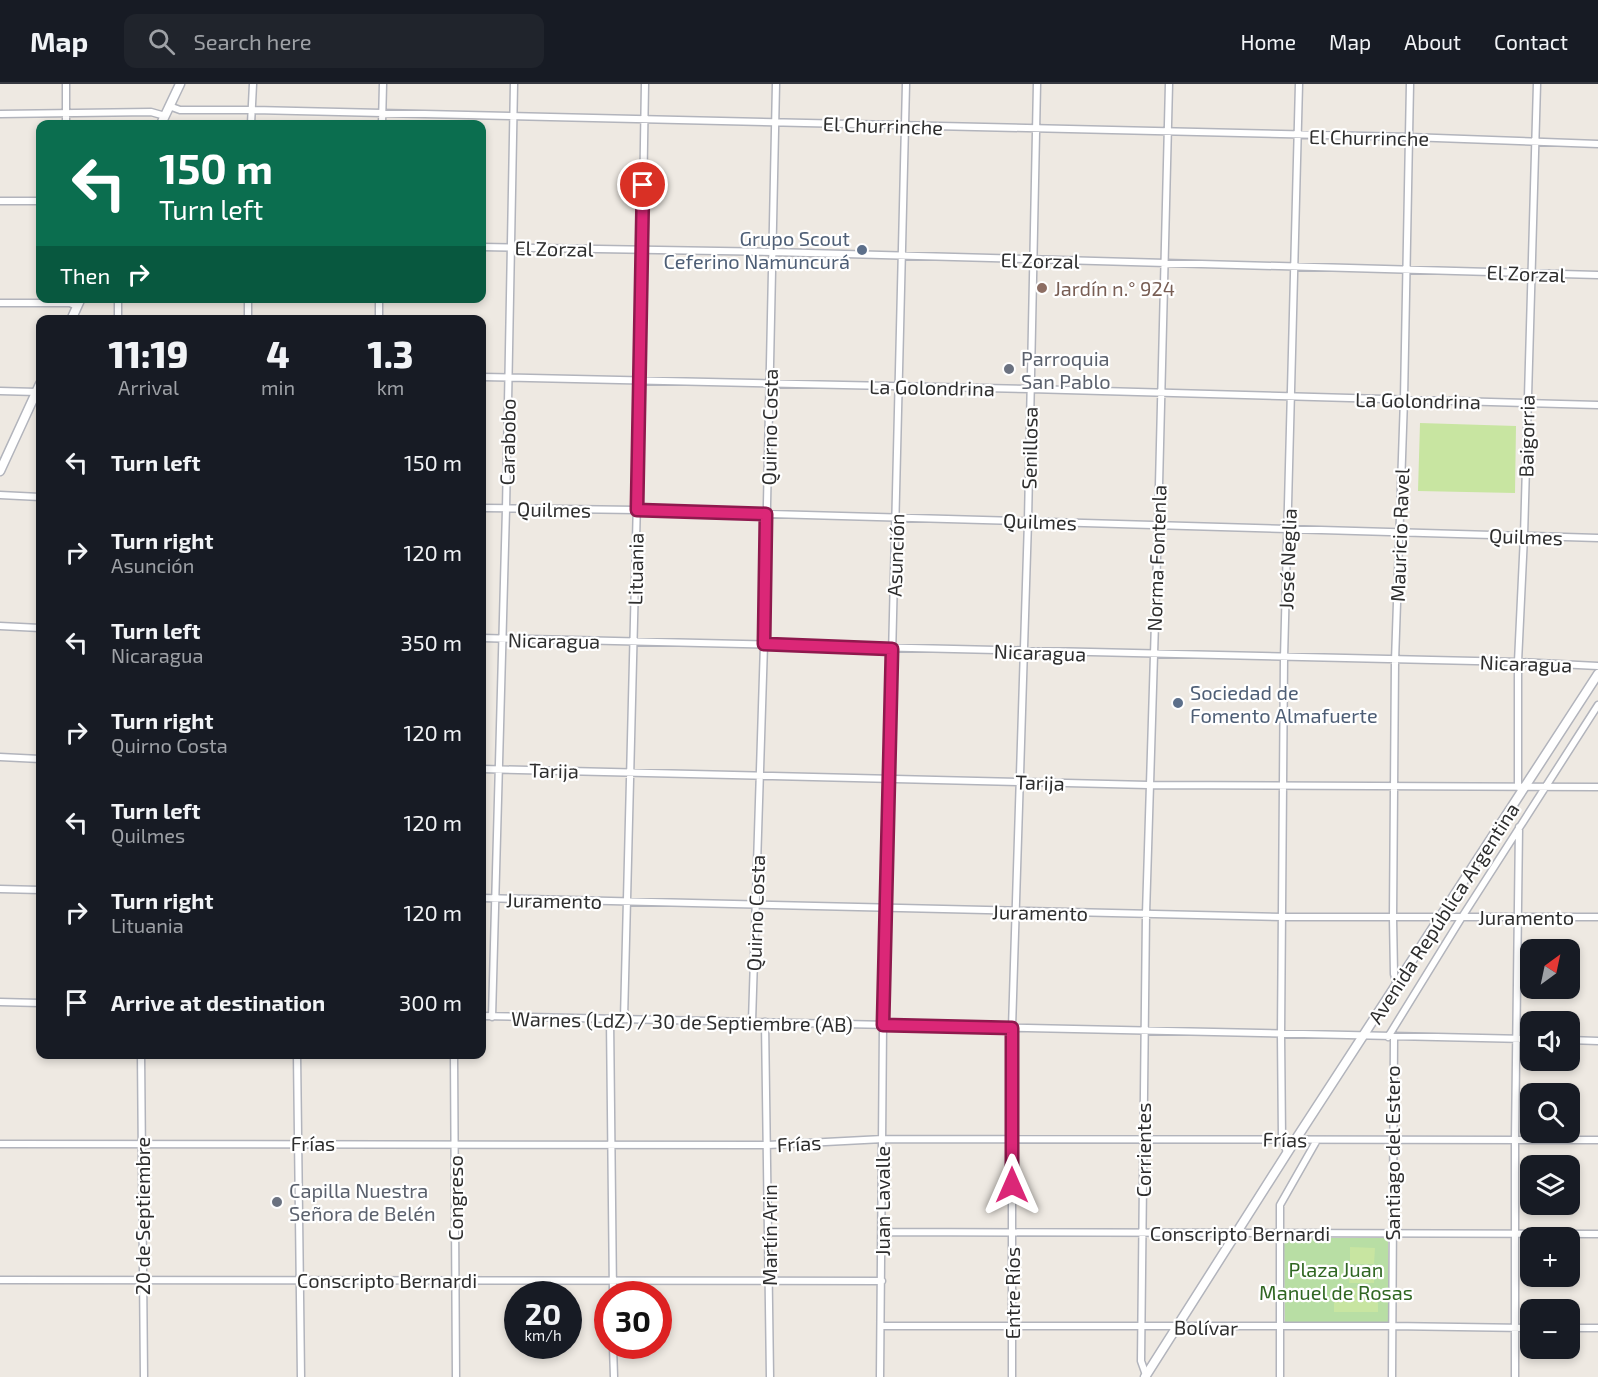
<!DOCTYPE html>
<html lang="en">
<head>
<meta charset="utf-8">
<style>
  :root { --surface:#171b24; --page:#20242c; --text:#f1f3f6; --muted:#9ea1a6; --line:#363941 }
  body { margin:0; font-family:"Exo 2",sans-serif; background:var(--page); color:var(--text); height:100vh; display:flex; flex-direction:column; font-size:22px; white-space:nowrap }
  * { box-sizing:border-box; margin:0 }
  p { font-size:20px; color:var(--muted) }
  .icon { flex:none; width:33px; height:33px; fill:none; stroke:currentColor; stroke-width:2; stroke-linecap:round; stroke-linejoin:round }
  .map { position:relative; flex:1; overflow:hidden }
  .sheet { position:absolute; left:36px; top:231px; width:450px; height:744px; display:flex; flex-direction:column; background:var(--surface); border-radius:12px; box-shadow:0 3px 9px #0003 }
  .sheet>* { flex:none }
  .hud { position:absolute; left:36px; top:36px; width:450px; height:183px; border-radius:12px; box-shadow:0 3px 9px #0003; background:#0b6e4f; color:#fff; overflow:hidden }
  .needle { width:39px; rotate:33deg }
  .buttons { position:absolute; left:1520px; top:855px; display:grid; gap:12px }
  .buttons a { display:grid; place-items:center; width:60px; height:60px; border-radius:12px; background:var(--surface); box-shadow:0 3px 9px #0003; font-size:30px }
  .speed { position:absolute; left:504px; top:1197px; display:flex; gap:12px; font-size:30px; font-weight:700; text-align:center }
  .speed>* { display:grid; place-content:center; width:78px; height:78px; border-radius:50%; background:var(--surface); box-shadow:0 3px 9px #0003; line-height:1 }
  .speed small { font-size:15px; font-weight:400 }
  .speed .limit { border:9px solid #d22; background:#fff; color:#111 }
  .pin { position:absolute; display:grid; place-items:center; width:51px; height:51px; color:#fff; margin:-26px; border:3px solid #fff; border-radius:50%; box-shadow:0 2px 6px #0007 }
  .me { position:absolute; width:66px; margin:-33px; rotate:0deg; stroke-linejoin:round; filter:drop-shadow(0 0 4px #0008) }
  .turn { display:flex; align-items:center; gap:21px; height:126px; padding:0 24px; font-size:27px }
  .turn .icon { width:78px; height:78px; stroke-width:2.5 }
  .turn b { display:block; font-size:42px; line-height:51px }
  .then { display:flex; align-items:center; height:57px; padding:0 24px; background:#0003; gap:12px; font-size:22px }
  .eta { display:flex; justify-content:space-evenly; align-items:center; height:102px; text-align:center }
  .eta b { font-size:36px; font-weight:800; line-height:42px }
  ul { padding:0; list-style:none }
  li { display:flex; align-items:center; gap:18px; height:90px; padding:0 24px }
  li div { flex:1 }
  li b { display:block; font-size:22px }
  li em { font-style:normal }
  header { display:flex; align-items:center; gap:36px; box-sizing:border-box; height:84px; padding:0 30px; background:var(--surface); border-bottom:2px solid var(--line) }
  header strong { font-size:28px }
  nav { display:flex; gap:33px; margin-inline-start:auto; font-size:21px }
  .search { width:420px; height:54px; background:var(--page); display:flex; align-items:center; gap:15px; box-sizing:border-box; padding:0 21px; border-radius:12px; color:var(--muted); font-size:22px }
  .map>svg:first-child { display:block }
</style>
</head>
<body>
<header>
<strong>Map</strong>
<div class="search"><svg class="icon" aria-label="search" viewBox="0 0 24 24"><circle cx="10" cy="10" r="6"/><path d="M15 15l6 6"/></svg>Search here</div>
<nav><a>Home</a><a>Map</a><a>About</a><a>Contact</a></nav>
</header>
<div class="map">
<svg width="1598" height="1293" viewBox="0 0 1598 1293">
  <rect width="100%" height="100%" fill="#eee9e2"/>
  <path fill="#b8dea4" d="M1284,1154H1388V1240H1285Z"/>
  <path fill="#c8e5a1" d="M1420,339L1516,342L1515,409L1418,407Z
    M1350,1163L1375,1164L1374,1180H1350Z
    M1350,1182H1374V1199H1349Z
    M1334,1204H1378V1228H1334Z"/>
  <g fill="none" stroke-linecap="round" stroke-linejoin="round">
    <defs>
      <path id="street" d="M66,0V40
        M169,22L180,26H252L1409,53L1598,60
        M0,30L151,28L165,32
        M251,40L253,0
        M382,40L383,0
        M0,117H40
        M482,163L772,168L1598,191
        M0,219H70L77,222
        M118,236V214
        M248,236V214
        M379,236V214
        M482,293L1030,305L1598,321
        M0,307L37,308
        M0,411L40,413
        M482,424L637,426L1598,454
        M0,542L40,544
        M482,554L1518,578L1598,582
        M0,673L40,675
        M482,685L1148,701L1598,703
        M1518,703V578L1524,452L1537,0
        M0,805L40,806
        M482,814L1282,833H1598
        M1397,901L1394,890L1393,834L1395,577L1404,315L1410,0
        M0,918L40,919
        M482,932L1530,955
        M492,933L506,425L514,0
        M610,935L613,1210
        M624,935L640,297L645,0
        M752,938L764,560L776,0
        M765,938L770,1293
        M1388,953L1462,833L1598,621
        M1569,956L1598,957
        M141,970L144,1293
        M297,970L301,1293
        M454,970L456,1293
        M0,1060L768,1061L883,1055L1598,1056
        M1287,1068L1282,1055L1281,951L1284,574L1299,0
        M883,1148L1598,1150
        M0,1196L882,1197
        M881,1242H1391L1530,1244
        M1569,1244H1598
        M613,1262L614,1293
        M1146,1291L1141,1277L1146,830L1158,441L1169,0
        M880,1293L883,941L906,0
        M1012,1293V944L1028,437L1037,0
        M1280,1293V1121L1317,1056
        M1392,1293L1394,953
        M1515,1293V1056L1519,743"/>
      <path id="secondary" d="M161,40L180,0
        M71,236L81,214
        M0,387L40,300
        M1145,1293L1296,1055L1598,590"/>
    </defs>
    <use href="#street" stroke="#b2b4bc" stroke-width="9"/>
    <use href="#secondary" stroke="#b2b4bc" stroke-width="11"/>
    <use href="#street" stroke="#fff" stroke-width="6"/>
    <use href="#secondary" stroke="#fff" stroke-width="8"/>
  </g>
  <g fill="none" stroke-linecap="round" stroke-linejoin="round">
    <defs>
      <path id="route" d="M643,101L637,426L766,430L764,560L892,565L883,941L1012,944V1101"/>
    </defs>
    <use href="#route" stroke="#8e194d" stroke-width="15"/>
    <use href="#route" stroke="#db2777" stroke-width="10"/>
  </g>
  <g fill="#5c6f8a" stroke="#fff" stroke-width="2">
    <circle cx="862" cy="166" r="6"/>
    <circle cx="1178" cy="619" r="6"/>
  </g>
  <circle fill="#8d6e63" stroke="#fff" stroke-width="2" cx="1042" cy="204" r="6"/>
  <g fill="#6b7280" stroke="#fff" stroke-width="2">
    <circle cx="1009" cy="285" r="6"/>
    <circle cx="277" cy="1118" r="6"/>
  </g>
  <g text-anchor="middle" dominant-baseline="central" stroke-width="4.5" stroke-linejoin="round" paint-order="stroke">
    <g font-size="20" fill="#2e2e2e" stroke="#fff">
      <text transform="translate(883 41) rotate(2)">El Churrinche</text>
      <text transform="translate(1369 53) rotate(1)">El Churrinche</text>
      <text transform="translate(554 164) rotate(1)">El Zorzal</text>
      <text transform="translate(1040 176) rotate(1)">El Zorzal</text>
      <text transform="translate(1526 189) rotate(2)">El Zorzal</text>
      <text transform="translate(932 303) rotate(1)">La Golondrina</text>
      <text transform="translate(1418 316) rotate(1)">La Golondrina</text>
      <text transform="translate(769 343) rotate(-89)">Quirno Costa</text>
      <text transform="translate(1526 352) rotate(-89)">Baigorria</text>
      <text transform="translate(507 358) rotate(-89)">Carabobo</text>
      <text transform="translate(1029 364) rotate(-89)">Senillosa</text>
      <text transform="translate(554 425) rotate(1)">Quilmes</text>
      <text transform="translate(1040 437) rotate(2)">Quilmes</text>
      <text transform="translate(1399 451) rotate(-88)">Mauricio Ravel</text>
      <text transform="translate(1526 452) rotate(2)">Quilmes</text>
      <text transform="translate(895 471) rotate(-88)">Asunción</text>
      <text transform="translate(1156 474) rotate(-88)">Norma Fontenla</text>
      <text transform="translate(1287 475) rotate(-88)">José Neglia</text>
      <text transform="translate(635 485) rotate(-89)">Lituania</text>
      <text transform="translate(554 556) rotate(1)">Nicaragua</text>
      <text transform="translate(1040 568) rotate(2)">Nicaragua</text>
      <text transform="translate(1526 579) rotate(2)">Nicaragua</text>
      <text transform="translate(554 686) rotate(1)">Tarija</text>
      <text transform="translate(1040 698) rotate(2)">Tarija</text>
      <text transform="translate(554 816) rotate(1)">Juramento</text>
      <text transform="translate(1040 828) rotate(1)">Juramento</text>
      <text transform="translate(755 829) rotate(-88)">Quirno Costa</text>
      <text transform="translate(1443 829) rotate(-57)">Avenida República Argentina</text>
      <text x="1526" y="833">Juramento</text>
      <text transform="translate(682 937) rotate(1)">Warnes (LdZ) / 30 de Septiembre (AB)</text>
      <text transform="translate(1285 1055) rotate(1)">Frías</text>
      <text x="313" y="1059">Frías</text>
      <text transform="translate(799 1059) rotate(-3)">Frías</text>
      <text transform="translate(1143 1066) rotate(-90)">Corrientes</text>
      <text transform="translate(1392 1069) rotate(-90)">Santiago del Estero</text>
      <text transform="translate(455 1114) rotate(-90)">Congreso</text>
      <text transform="translate(882 1117) rotate(-90)">Juan Lavalle</text>
      <text transform="translate(142 1132) rotate(-90)">20 de Septiembre</text>
      <text x="1240" y="1149">Conscripto Bernardi</text>
      <text transform="translate(769 1151) rotate(-90)">Martín Arin</text>
      <text x="387" y="1196">Conscripto Bernardi</text>
      <text transform="translate(1012 1209) rotate(-90)">Entre Ríos</text>
      <text transform="translate(1206 1243) rotate(1)">Bolívar</text>
    </g>
    <g font-size="20" fill="#4e5e75" stroke="#fff" text-anchor="end">
      <text x="850" y="154">Grupo Scout<tspan x="850" dy="23">Ceferino Namuncurá</tspan></text>
      <text x="1190" y="608" text-anchor="start">Sociedad de<tspan x="1190" dy="23">Fomento Almafuerte</tspan></text>
    </g>
    <g font-size="20" fill="#785e54" stroke="#fff" text-anchor="start">
      <text x="1054" y="204">Jardín n.° 924</text>
    </g>
    <g font-size="20" fill="#5b616d" stroke="#fff" text-anchor="start">
      <text x="1021" y="274">Parroquia<tspan x="1021" dy="23">San Pablo</tspan></text>
      <text x="289" y="1106">Capilla Nuestra<tspan x="289" dy="23">Señora de Belén</tspan></text>
    </g>
    <g font-size="20" fill="#306622" stroke="#fff">
      <text x="1336" y="1185">Plaza Juan<tspan x="1336" dy="23">Manuel de Rosas</tspan></text>
    </g>
  </g>
</svg>
<div class="buttons">
<a><svg class="needle" viewBox="-14 -14 28 28"><path d="M0-13l5 13h-10z" fill="#e53935"/><path d="M0 13l5-13h-10z" fill="#9ea1a6"/></svg></a>
<a><svg class="icon" aria-label="sound" viewBox="0 0 24 24"><path d="M4 9h4l5-4v14l-5-4H4zM17 9q2 3 0 6"/></svg></a>
<a><svg class="icon" aria-label="search" viewBox="0 0 24 24"><circle cx="10" cy="10" r="6"/><path d="M15 15l6 6"/></svg></a>
<a><svg class="icon" aria-label="layers" viewBox="0 0 24 24"><path d="M12 4l9 5-9 5-9-5zM3 14l9 5 9-5"/></svg></a>
<a>+</a>
<a>−</a>
</div>
<div class="speed"><div>20<small>km/h</small></div><div class="limit">30</div></div>
<div class="pin" style="left:643px;top:101px;background:#d93025"><svg class="icon" aria-label="arrive" viewBox="0 0 24 24"><path d="M6 21V4h12l-3 4 3 4H6"/></svg></div>
<svg class="me" style="left:1012px;top:1101px" viewBox="-20 -20 40 40"><path d="M0-17L14 15 0 8-14 15z" fill="#db2777" stroke="#fff" stroke-width="4"/></svg>
<div class="hud">
<div class="turn"><svg class="icon" aria-label="left" viewBox="0 0 24 24"><path d="M17 20v-9H6M10 6l-5 5 5 5"/></svg><div><b>150 m</b>Turn left</div></div>
<div class="then">Then<svg class="icon" aria-label="right" viewBox="0 0 24 24"><path d="M7 20v-9h11M14 6l5 5-5 5"/></svg></div>
</div>
<section class="sheet">
<div class="eta">
<div><b>11:19</b><p>Arrival</p></div>
<div><b>4</b><p>min</p></div>
<div><b>1.3</b><p>km</p></div>
</div>
<ul>
<li><svg class="icon" aria-label="left" viewBox="0 0 24 24"><path d="M17 20v-9H6M10 6l-5 5 5 5"/></svg><div><b>Turn left</b></div><em>150 m</em></li>
<li><svg class="icon" aria-label="right" viewBox="0 0 24 24"><path d="M7 20v-9h11M14 6l5 5-5 5"/></svg><div><b>Turn right</b><p>Asunción</p></div><em>120 m</em></li>
<li><svg class="icon" aria-label="left" viewBox="0 0 24 24"><path d="M17 20v-9H6M10 6l-5 5 5 5"/></svg><div><b>Turn left</b><p>Nicaragua</p></div><em>350 m</em></li>
<li><svg class="icon" aria-label="right" viewBox="0 0 24 24"><path d="M7 20v-9h11M14 6l5 5-5 5"/></svg><div><b>Turn right</b><p>Quirno Costa</p></div><em>120 m</em></li>
<li><svg class="icon" aria-label="left" viewBox="0 0 24 24"><path d="M17 20v-9H6M10 6l-5 5 5 5"/></svg><div><b>Turn left</b><p>Quilmes</p></div><em>120 m</em></li>
<li><svg class="icon" aria-label="right" viewBox="0 0 24 24"><path d="M7 20v-9h11M14 6l5 5-5 5"/></svg><div><b>Turn right</b><p>Lituania</p></div><em>120 m</em></li>
<li><svg class="icon" aria-label="arrive" viewBox="0 0 24 24"><path d="M6 21V4h12l-3 4 3 4H6"/></svg><div><b>Arrive at destination</b></div><em>300 m</em></li>
</ul>
</section>
</div>
</body>
</html>
